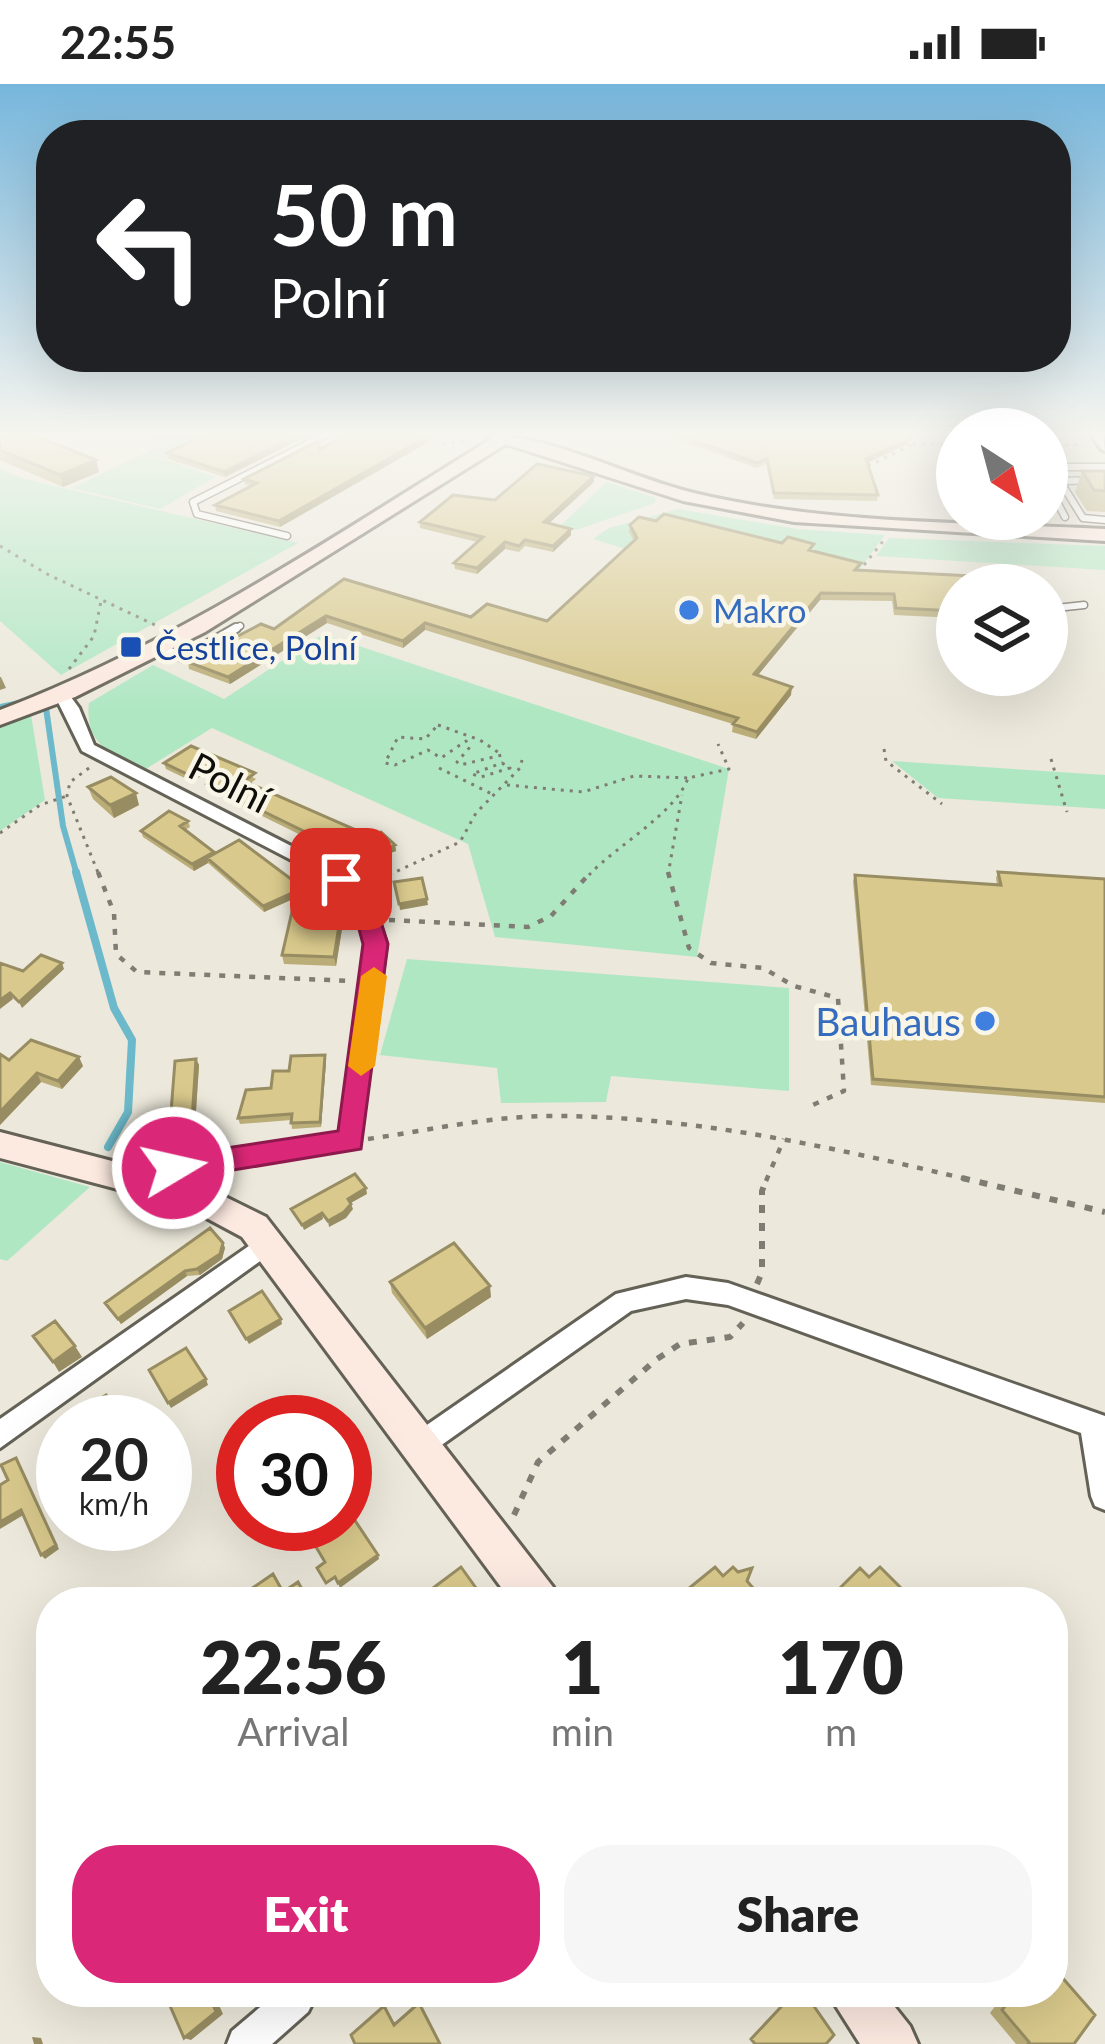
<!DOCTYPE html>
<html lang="en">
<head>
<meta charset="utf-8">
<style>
  :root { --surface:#fff; --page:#f6f6f6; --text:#222; --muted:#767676; --accent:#db2777 }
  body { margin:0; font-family:Lato,sans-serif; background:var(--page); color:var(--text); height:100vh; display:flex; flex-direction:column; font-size:45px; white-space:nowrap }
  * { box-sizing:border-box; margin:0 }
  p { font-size:39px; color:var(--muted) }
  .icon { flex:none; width:66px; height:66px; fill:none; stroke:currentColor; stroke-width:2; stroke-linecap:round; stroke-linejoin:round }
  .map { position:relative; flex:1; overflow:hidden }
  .panel { position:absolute; left:36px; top:1503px; width:1032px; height:420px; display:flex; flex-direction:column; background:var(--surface); border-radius:48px; box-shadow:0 12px 48px #0002 }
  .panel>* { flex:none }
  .guide { position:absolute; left:36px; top:36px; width:1035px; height:252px; border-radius:48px; box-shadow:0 12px 48px #0002; background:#202124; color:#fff; overflow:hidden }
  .needle { width:78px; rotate:144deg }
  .controls { position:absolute; left:936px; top:324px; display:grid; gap:24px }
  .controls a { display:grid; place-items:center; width:132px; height:132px; border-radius:50%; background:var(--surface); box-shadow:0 12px 48px #0002; font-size:60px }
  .speed { position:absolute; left:36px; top:1311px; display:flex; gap:24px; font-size:60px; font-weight:700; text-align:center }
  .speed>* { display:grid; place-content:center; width:156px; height:156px; border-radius:50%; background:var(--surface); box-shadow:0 12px 48px #0002; line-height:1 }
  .speed small { font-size:30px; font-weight:400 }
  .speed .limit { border:18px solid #d22; background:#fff; color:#111 }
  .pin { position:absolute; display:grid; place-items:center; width:102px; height:102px; color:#fff; margin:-51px; border-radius:24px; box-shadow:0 6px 18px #0006 }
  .me { position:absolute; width:132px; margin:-66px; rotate:81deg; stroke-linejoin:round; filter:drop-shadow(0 0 9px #0008) }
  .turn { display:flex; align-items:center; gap:42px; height:252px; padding:0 36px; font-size:54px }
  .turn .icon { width:156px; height:156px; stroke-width:2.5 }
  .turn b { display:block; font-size:84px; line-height:102px }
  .eta { display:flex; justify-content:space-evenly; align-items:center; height:204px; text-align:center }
  .eta b { font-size:72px; font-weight:800; line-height:84px }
  .button { display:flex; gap:24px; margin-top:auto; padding:24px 36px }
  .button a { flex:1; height:138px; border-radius:48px; background:var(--accent); color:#fff; font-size:48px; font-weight:800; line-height:138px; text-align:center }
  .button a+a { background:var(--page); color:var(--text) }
  .status { display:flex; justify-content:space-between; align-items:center; height:84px; padding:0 60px; background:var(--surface); direction:ltr }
  .status svg { height:33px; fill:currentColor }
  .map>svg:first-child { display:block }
</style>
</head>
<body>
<div class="status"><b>22:55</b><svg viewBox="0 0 49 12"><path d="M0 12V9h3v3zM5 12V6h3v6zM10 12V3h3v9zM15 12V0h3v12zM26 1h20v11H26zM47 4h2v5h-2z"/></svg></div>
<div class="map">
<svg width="1105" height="1960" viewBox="0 0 1105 1960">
  <rect width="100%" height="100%" fill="#ece8db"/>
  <path fill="#b0e7c3" d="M143,351H215L164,375L215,393L160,425L72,404L164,360Z
    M0,385L25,395L298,459L61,591L0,537Z
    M607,398L655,414V419L576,446L559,443Z
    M678,425L797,445L885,451L859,486L634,457L629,466L593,455L609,444Z
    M889,454L1105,462V486L876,472Z
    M323,550L729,685L697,873L495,853L468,760L212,644L144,686C111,671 84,659 89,619L153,581L224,615Z
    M31,631L45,716L0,747V641Z
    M892,677L1105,691V725L938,714Z
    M407,875L789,904V1007L611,992L606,1018L501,1019L497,984L380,971Z
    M0,1078L90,1103L7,1177L0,1175Z"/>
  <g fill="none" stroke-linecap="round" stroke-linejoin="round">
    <path stroke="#6bb9ca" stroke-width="6" d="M0,623L33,616
      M46,624L63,742L77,791"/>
    <path stroke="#6bb9ca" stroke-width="8" d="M76,788L114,924L132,956L128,1028L108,1063"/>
    <defs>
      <path id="lane-far1" d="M1047,383H1105
        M949,386L957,388
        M1105,396L1060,397L1083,434L1105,436
        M1047,399L1065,433
        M287,452L197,430L193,418L325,351
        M1047,525L1084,521
        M231,547L240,542"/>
      <path id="lane" d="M159,563L184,574L236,544"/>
      <path id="street" d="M1091,351H1103L1105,367L1101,365Z
        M63,607L68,609L79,624L94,661L348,791L372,816L386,860L359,1063L128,1100L120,1098L117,1091L120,1084L128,1082L341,1050L366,860L354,818L336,799L82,667L55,612Z
        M269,1148L277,1151L281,1158L277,1165L0,1364V1335Z
        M686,1193L728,1199L1105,1332V1426L1095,1422L1091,1412L1081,1349L728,1221L686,1215L631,1227L426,1372L417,1376L408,1372L404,1363L408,1354L616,1210Z
        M278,1908H310L314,1916L308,1928L272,1960H227L232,1947Z"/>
      <path id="secondary" d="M486,351C552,351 625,392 694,409C827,441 969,438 1105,445V457L794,438L683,417L506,360L205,548L75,613L0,641V626C177,559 331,454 491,355Z
        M0,1048L197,1099L266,1133L553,1503L559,1518H512L242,1153L186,1123L0,1074Z
        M827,1908H883L910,1942L918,1960H860Z"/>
    </defs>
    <use href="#lane-far1" stroke="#646156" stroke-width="9"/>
    <use href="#lane" stroke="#646156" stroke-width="12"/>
    <use href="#street" stroke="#646156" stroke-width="6"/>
    <use href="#secondary" stroke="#646156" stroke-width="6"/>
    <path stroke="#7e7c73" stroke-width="3" stroke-dasharray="3 6" stroke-linecap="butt" d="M443,360L466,357
      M913,360H957
      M1047,361H1083
      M868,382L913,360L909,351
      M0,462L47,490L155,541
      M864,481L884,456
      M69,585L94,552L101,517
      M438,641L480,656L502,671L460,681L457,678L470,663L466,657L441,674L428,666L395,681L385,679L398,653L425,655Z
      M884,665L886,677L942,720
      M1051,675L1067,728
      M502,679L510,684L481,693L472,690Z
      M89,684L70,698L67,712L99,791
      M439,684L494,711
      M507,701L583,708L634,692L690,694
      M0,749L40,721L67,712
      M389,791L460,758L476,729L520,684L522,676
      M589,791C616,762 676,729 688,694L729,685L718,660
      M668,791L682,711"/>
    <path stroke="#7e7c73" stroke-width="4.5" stroke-dasharray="6 9" stroke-linecap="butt" d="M98,788L114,829L116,870L137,888L353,897
      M668,788L689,864L711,879L763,884L794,902L838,914L844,1007L806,1024
      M370,800L395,788
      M389,836L528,843L551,832L591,788
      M368,1055C431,1046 495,1031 559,1032C700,1033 839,1065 975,1097
      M766,1097L784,1055"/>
    <path stroke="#7e7c73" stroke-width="6" stroke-dasharray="8 10" stroke-linecap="butt" d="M962,1094L1105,1128
      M757,1200L762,1188V1107L767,1094
      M514,1431L538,1378L657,1275L680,1260L730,1253L743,1239"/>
    <use href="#lane-far1" stroke="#fff" stroke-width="6"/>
    <use href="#lane" stroke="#fff" stroke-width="8"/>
    <use href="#street" fill="#fff" fill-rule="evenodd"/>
    <use href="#secondary" fill="#fce9e0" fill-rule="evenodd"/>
  </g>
  <path fill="#bbad78" d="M0,351L99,388L63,403L0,376Z
    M205,351H309L225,393L168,375L167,369Z
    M664,351H906L908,355L907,360L867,379L878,411L877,417L774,415L766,380L757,384Z
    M432,356L280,443L216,427L215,421L251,402L245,400L244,395L320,365Z
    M1082,387H1105V428L1087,427L1075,408Z
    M594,392V398L549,439L571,451L553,468L525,462L519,468L505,465L477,490L455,485L454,479L477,458L420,444V438L495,416Z
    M630,441L813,467L859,486L957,501V534L894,531L892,517L820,516L758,591L791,611L756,655L732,648L733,640L425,546L403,564L327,539L230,600L189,585L188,578L274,545L344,495L471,533L547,537L634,457L629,448Z
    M191,662L256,695L250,700L395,761L396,767L356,781L329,755L321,761L209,706L207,700L219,691L216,685L191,697L166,685L164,679Z
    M88,703L139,721L114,734L93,715Z
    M188,737L190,743L185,746L215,769L303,804L304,810L264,828L208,779L194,787L143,753L141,747Z
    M998,788L1105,795V1019L871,1001L853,797L855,791L997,801L996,794Z
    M327,835L340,836L342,845L336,882L284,880L282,871Z
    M0,970L9,976L83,982L62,1005L41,998L0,1041Z
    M325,971L326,977L321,1043L292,1045L291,1036L240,1040L238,1034L289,987Z
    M196,975L199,981L194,1057L172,1059L169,1054Z
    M223,1159L225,1164L222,1175L200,1191L187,1192L121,1240L105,1219Z
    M390,1198L491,1213L427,1255L392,1209Z
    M1006,1908H1053L1074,1960H1016L990,1929Z"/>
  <path fill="#988d62" d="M298,351H309L225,393L224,388Z
    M432,351V356L280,443L279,437Z
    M908,355L907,360L865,380L866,375Z
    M96,376L99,388L63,403L60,391Z
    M594,392V398L544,444V438Z
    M571,445V451L553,468V462Z
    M505,458V465L477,490V484Z
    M821,509L820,516L753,597L754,590Z
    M326,532L327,539L230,600L228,593Z
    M425,539V546L403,564V557Z
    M0,593H1L6,604L0,606Z
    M792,603L791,611L756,655L757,648Z
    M214,679L216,685L191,697L189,691Z
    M136,709L139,721L114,734L110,721Z
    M328,749L329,755L321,761L320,755Z
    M395,761L396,767L356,781L355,775Z
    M214,768L207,774L208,779L194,787L192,780Z
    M303,804L304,810L264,828L263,822Z
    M427,815L428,821L400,826L399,820Z
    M340,836L342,845L336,882L334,873Z
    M62,879L64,885L22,924L19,918Z
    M10,909L13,915L0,925V916Z
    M325,971L326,977L321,1043L320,1038Z
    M79,973L83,982L62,1005L58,997Z
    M196,975L199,981L194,1057L191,1051Z
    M37,989L41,998L0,1041V1028Z
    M366,1104L367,1110L349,1120L348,1115Z
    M351,1120L353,1125L346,1134L329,1143L328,1137Z
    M322,1129L323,1135L304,1146L302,1141Z
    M223,1159L225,1164L222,1175L200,1191L197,1185Z
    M185,1187L187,1192L121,1240L118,1235Z
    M490,1202L491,1213L427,1255L425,1244Z
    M281,1235L282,1240L249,1260L246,1255Z
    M75,1262L82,1273L59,1288L53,1278Z
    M206,1295L208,1301L171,1324L168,1319Z
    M367,1370L368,1375L345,1390V1385Z
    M16,1374L59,1465L45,1475L41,1471Z
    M21,1426L25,1430L0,1445V1438Z
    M378,1471L379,1475L340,1504L338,1499Z
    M222,1908H231L218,1919L223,1930L191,1956L184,1954L211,1916Z
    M32,1953L41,1954L43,1960H34Z"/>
  <path fill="#d9c98c" stroke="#988d62" stroke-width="3" d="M0,351H34L96,376L60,391L0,366Z
    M205,351H298L224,388L167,369Z
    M346,351H430L279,437L215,421L257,399L244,395L318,357L320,365Z
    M679,351H906L908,355L866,375L878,411L774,409L767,374L757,379Z
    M537,380L594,392L544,438L571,445L553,462L525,456L519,462L505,458L477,484L454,479L483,453L420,438L453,411L495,416Z
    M1082,387H1105V407L1094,406Z
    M664,430L782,459L788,453L814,460L809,466L861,479L855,486L1011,494L1013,501H957V527L896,524L894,510L821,509L754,590L792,603L757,648L733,640L738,634L425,539L403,557L326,532L228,593L188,578L261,540L274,545L344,495L471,533L487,520L547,537L637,454L630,441L639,433L656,437Z
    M191,662L255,689L244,697L372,753L381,748L395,761L355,775L328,749L320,755L207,700L221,690L214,679L189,691L164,679Z
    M111,693L136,709L110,721L88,703Z
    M169,727L188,737L180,742L214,768L192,780L141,747Z
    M239,756L303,804L263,822L207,774Z
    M998,788L1105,795V1013L873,995L855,791L1001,801Z
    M422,794L427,815L399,820L394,798Z
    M304,817L327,835L340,836L334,873L282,871L294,819Z
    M41,871L62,879L19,918L10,909L0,916V879L23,887Z
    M31,956L79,973L58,997L37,989L0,1028V970L9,976Z
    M325,971L320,1038L291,1039L292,1030L238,1034L246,1006L271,1004L273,987H289L291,972Z
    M196,975L191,1051L169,1054L175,977Z
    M355,1090L366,1104L348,1115L351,1120L344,1128L328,1137L322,1129L302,1141L291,1125Z
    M210,1144L223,1159L220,1170L197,1185L185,1187L118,1235L105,1219Z
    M454,1159L490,1202L425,1244L390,1198Z
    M262,1207L281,1235L246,1255L229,1227Z
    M55,1237L75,1262L53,1278L33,1252Z
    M186,1264L206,1295L168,1319L149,1286Z
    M106,1311L120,1338H63V1362L54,1342Z
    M345,1336L367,1370L345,1385V1338H343Z
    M16,1374L56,1461L41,1471L21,1426L0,1438V1401L8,1396L1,1381Z
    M354,1435L378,1471L338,1499L335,1493L326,1499L317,1484L325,1478L316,1463Z
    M461,1483L486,1518H418L417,1516Z
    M715,1483L723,1492L733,1483L738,1488L752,1484L747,1497L765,1518H680L677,1514Z
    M880,1483L905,1508L895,1518H826L860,1484L869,1493Z
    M273,1490L283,1508L298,1498L309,1518H259L251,1505Z
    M1053,1883L1095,1931L1074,1960H1028L1029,1958L1002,1926L1016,1908H1053Z
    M164,1908H222L211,1916L216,1928L184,1954Z
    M795,1908H804L834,1951L826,1960H755L751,1955Z
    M419,1919L440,1960H355L351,1951L384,1922L394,1941Z"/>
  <linearGradient id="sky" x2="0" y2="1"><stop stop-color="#76b6dc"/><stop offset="0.56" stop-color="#f6f5ef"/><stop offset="1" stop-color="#f6f5ef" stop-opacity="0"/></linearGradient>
  <rect width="1105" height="625" fill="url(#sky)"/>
  <path fill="#db2777" stroke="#8e194d" stroke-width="3" d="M341,787L372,810L388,860L361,1065L173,1096L162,1093L158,1084L162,1076L173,1072L338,1047L363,860L352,819L330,795Z"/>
  <path fill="#f59e0b" d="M374,883L387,892L375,982L361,992L348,982L361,892Z"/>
  <g fill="#3f7fe0" stroke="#f9f6e8" stroke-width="4.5">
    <circle cx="689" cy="526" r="12"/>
    <circle cx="985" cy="937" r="12"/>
  </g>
  <rect fill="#1a4fb4" stroke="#f9f6e8" stroke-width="4.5" x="119" y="551" width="24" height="24" rx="6"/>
  <g text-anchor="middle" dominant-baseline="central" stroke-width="9" stroke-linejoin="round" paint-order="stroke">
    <g font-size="33" fill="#366cbe" stroke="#f9f6e8" text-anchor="start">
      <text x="713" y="526">Makro</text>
    </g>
    <g font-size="33" fill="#164399" stroke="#f9f6e8" text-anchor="start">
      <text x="155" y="563">Čestlice, Polní</text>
    </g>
    <g font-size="39" fill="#0f0e09" stroke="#f9f6e8">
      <text transform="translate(230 698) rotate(27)">Polní</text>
    </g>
    <g font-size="39" fill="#366cbe" stroke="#f9f6e8" text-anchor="end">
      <text x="961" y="937">Bauhaus</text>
    </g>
  </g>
</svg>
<div class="controls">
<a><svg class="needle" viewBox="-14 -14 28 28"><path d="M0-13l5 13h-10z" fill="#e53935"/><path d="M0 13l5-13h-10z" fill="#767676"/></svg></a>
<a><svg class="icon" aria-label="layers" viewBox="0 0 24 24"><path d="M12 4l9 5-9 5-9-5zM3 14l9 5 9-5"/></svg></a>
</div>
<div class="speed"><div>20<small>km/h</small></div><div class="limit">30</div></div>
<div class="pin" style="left:341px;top:795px;background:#d93025"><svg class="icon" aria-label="arrive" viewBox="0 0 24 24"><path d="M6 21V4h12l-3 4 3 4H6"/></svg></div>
<svg class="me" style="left:173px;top:1084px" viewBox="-20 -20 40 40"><circle r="17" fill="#db2777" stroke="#fff" stroke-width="3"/><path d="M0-11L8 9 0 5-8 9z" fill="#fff"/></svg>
<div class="guide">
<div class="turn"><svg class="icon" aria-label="left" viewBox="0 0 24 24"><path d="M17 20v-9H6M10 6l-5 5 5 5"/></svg><div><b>50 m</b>Polní</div></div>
</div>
<section class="panel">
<div class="eta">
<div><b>22:56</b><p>Arrival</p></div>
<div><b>1</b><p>min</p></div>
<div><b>170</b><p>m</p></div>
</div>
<div class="button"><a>Exit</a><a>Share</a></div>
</section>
</div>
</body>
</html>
